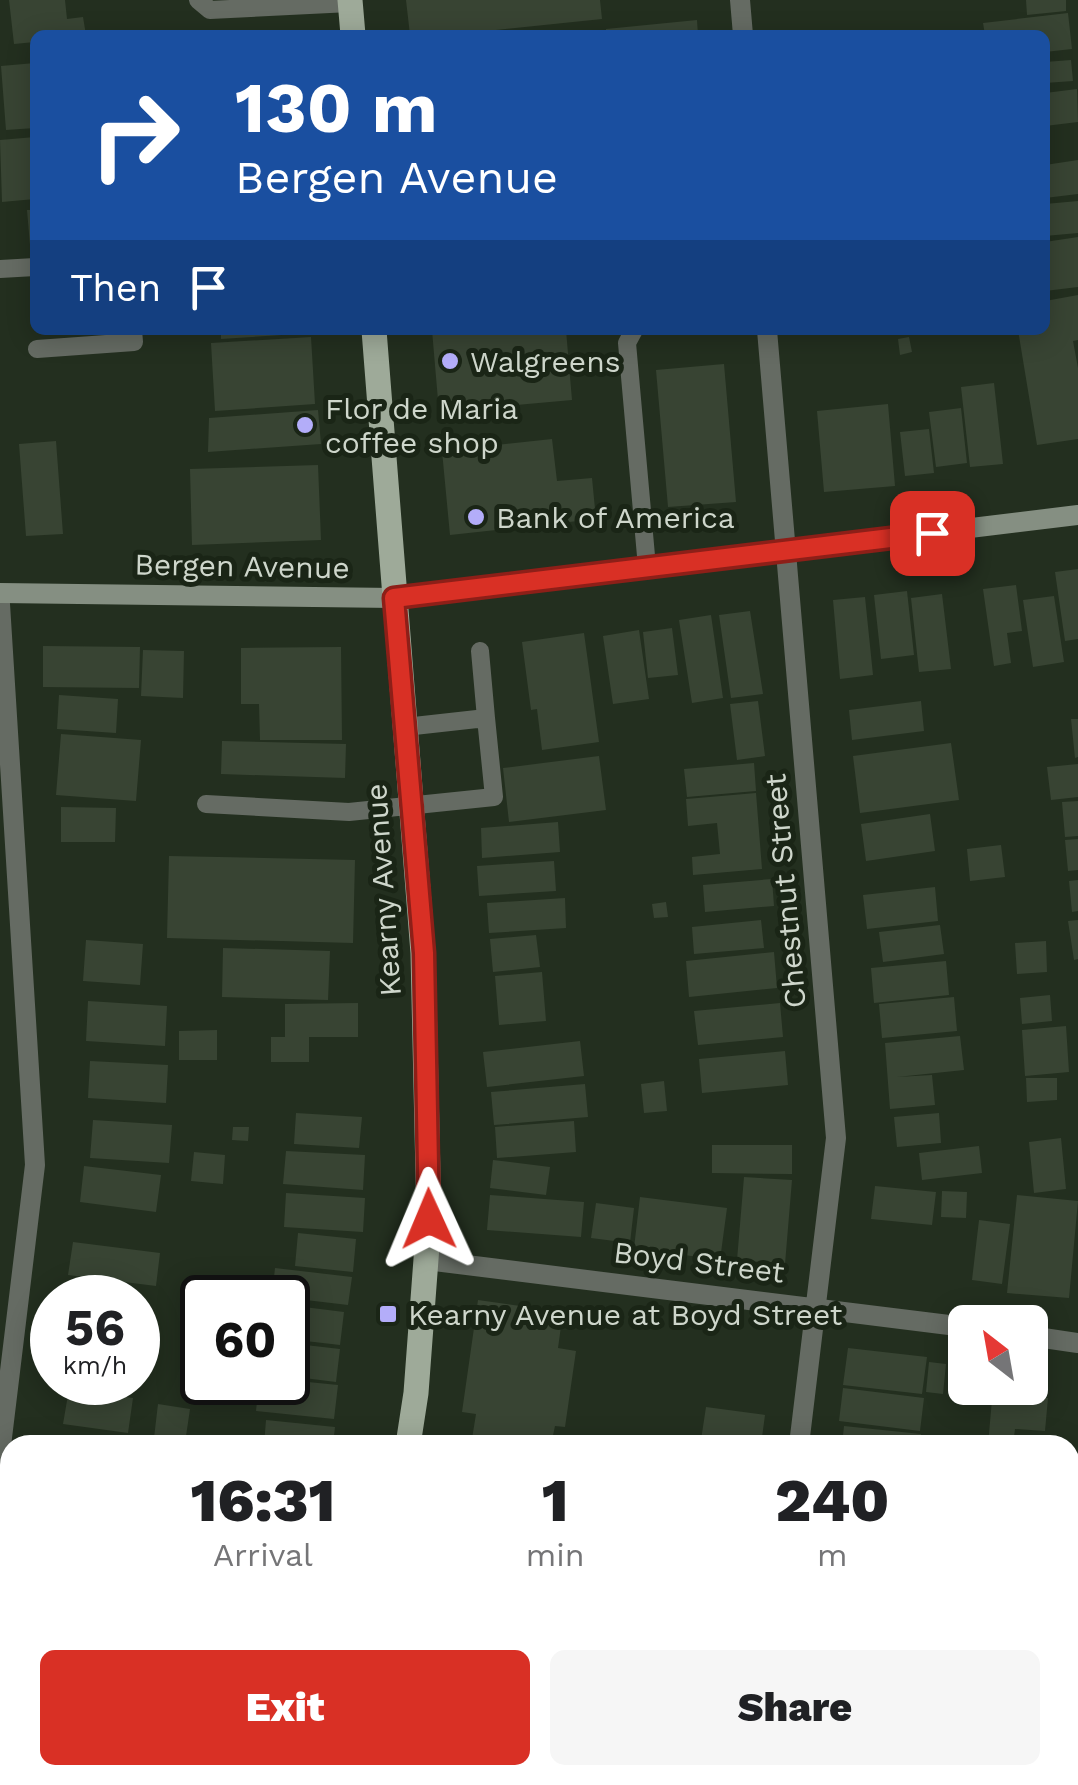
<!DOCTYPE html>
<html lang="en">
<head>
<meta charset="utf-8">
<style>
  :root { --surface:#fff; --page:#f6f6f6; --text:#202124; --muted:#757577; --accent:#d93025 }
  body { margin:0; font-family:"Work Sans",sans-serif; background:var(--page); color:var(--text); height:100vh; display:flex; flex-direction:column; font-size:38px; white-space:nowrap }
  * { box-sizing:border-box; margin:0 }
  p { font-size:32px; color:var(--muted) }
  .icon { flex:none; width:55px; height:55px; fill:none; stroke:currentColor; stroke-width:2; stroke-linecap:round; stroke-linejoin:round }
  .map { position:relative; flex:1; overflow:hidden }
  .side { position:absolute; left:0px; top:1435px; width:1080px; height:350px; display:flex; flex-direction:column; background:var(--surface); border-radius:30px 30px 0 0; box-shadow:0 5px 25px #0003 }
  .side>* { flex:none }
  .banner { position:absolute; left:30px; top:30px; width:1020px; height:305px; border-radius:15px; box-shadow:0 5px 25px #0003; background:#1a4fa0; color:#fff; overflow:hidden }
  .needle { width:65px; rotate:329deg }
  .tools { position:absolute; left:948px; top:1305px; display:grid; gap:20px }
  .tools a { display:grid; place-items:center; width:100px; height:100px; border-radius:15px; background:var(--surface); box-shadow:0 5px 25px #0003; font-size:50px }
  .speed { position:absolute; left:30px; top:1275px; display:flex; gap:20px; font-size:50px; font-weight:700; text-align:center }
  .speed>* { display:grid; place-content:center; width:130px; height:130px; border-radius:50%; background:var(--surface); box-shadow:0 5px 25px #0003; line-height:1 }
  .speed small { font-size:25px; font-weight:400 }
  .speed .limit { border:5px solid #111; border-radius:15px; background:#fff; color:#111 }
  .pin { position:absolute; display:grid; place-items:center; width:85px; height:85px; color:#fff; margin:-42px; border-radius:20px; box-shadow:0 5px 15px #0006 }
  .me { position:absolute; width:110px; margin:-55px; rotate:359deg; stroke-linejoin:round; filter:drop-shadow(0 0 8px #0008) }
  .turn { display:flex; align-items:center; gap:35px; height:210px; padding:0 40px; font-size:45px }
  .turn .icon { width:130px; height:130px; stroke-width:2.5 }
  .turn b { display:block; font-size:70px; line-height:85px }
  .then { display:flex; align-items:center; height:95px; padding:0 40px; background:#0003; gap:20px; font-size:38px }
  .eta { display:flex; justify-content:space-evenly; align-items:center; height:170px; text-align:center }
  .eta b { font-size:60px; font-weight:800; line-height:70px }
  .button { display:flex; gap:20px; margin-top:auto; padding:20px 40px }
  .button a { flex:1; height:115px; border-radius:15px; background:var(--accent); color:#fff; font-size:40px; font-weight:800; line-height:115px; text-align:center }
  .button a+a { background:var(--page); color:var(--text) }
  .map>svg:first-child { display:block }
</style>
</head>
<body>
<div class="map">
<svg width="1078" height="1785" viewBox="0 0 1078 1785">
  <rect width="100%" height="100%" fill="#232f1f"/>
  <path fill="#384433" d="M9,0H65L67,19L83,17L86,35H35V42L14,44Z
    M406,0H600L602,19L449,35H410Z
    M1026,0H1066V11L1027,15Z
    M1068,13L1072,49L1045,52V35H985L983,23Z
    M697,20L698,35H606V29Z
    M1071,60L1073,81L1045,83V62Z
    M35,63V128L6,130L1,66Z
    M1077,89L1078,122L1045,126V93Z
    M35,137V199L2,202L0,140Z
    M1078,160V194L1045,198V165Z
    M1078,201V233L1045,236V204Z
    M27,210H35V244L30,245Z
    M1078,237V287L1045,291V242Z
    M1078,295V340L1073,341L1078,368V439L1037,445L1018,330H1045V301Z
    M221,330H313V333L221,339Z
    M432,330H566L572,400L439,412Z
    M311,337L315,404L215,411L211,343Z
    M909,337L912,352L900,355L898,339Z
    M724,364L736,502L668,507L656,370Z
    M994,383L1003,464L970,467L961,387Z
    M888,404L895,486L824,492L817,411Z
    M961,408L967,463L936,467L929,412Z
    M318,410L321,444L208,452L209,418Z
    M929,429L934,473L905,476L900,432Z
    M552,439L557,481L592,478L596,519L450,535L442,451Z
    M56,441L63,534L26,536L19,444Z
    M318,465L321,540L192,545L190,469Z
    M1078,569V639L1065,641L1055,572Z
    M1016,585L1022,631L1007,633L1011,663L994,666L983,589Z
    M907,591L914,655L881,659L874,595Z
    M942,594L951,669L919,672L911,598Z
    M1054,596L1064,662L1033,667L1023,600Z
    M865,597L873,675L840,679L833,600Z
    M750,611L763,694L731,698L719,615Z
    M711,615L723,698L692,703L679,620Z
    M672,628L678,675L648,678L643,632Z
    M639,630L649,699L613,704L603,636Z
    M584,633L599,742L542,750L537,709L531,710L522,642Z
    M43,646L140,647L139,688L43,687Z
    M341,647L342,740H260L259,704H241V648Z
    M143,650L184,651L183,698L141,696Z
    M59,695L118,699L116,733L57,729Z
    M758,701L765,756L737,760L730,704Z
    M921,701L924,731L852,740L849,710Z
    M1071,719H1078V757L1075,758Z
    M61,734L141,740L136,801L56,795Z
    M222,741L346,744L345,778L221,774Z
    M951,743L959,800L860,813L853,756Z
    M599,756L606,810L509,822L503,768Z
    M754,763L756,791L687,797L684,769Z
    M1078,764V797L1051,800L1047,767Z
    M756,793L762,869L693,875L692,857L720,854L717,823L688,826L686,799Z
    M1078,801V836L1065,837L1062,802Z
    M61,807L116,808L115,842H61Z
    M930,814L935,851L866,861L861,824Z
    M558,822L560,852L482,858L481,828Z
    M1078,839V870L1068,871L1065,840Z
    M1001,845L1005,877L970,881L967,849Z
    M169,856L355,860L353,943L167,938Z
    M554,861L556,891L479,896L477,866Z
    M772,879L774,906L705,912L703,885Z
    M1078,880V911L1072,912L1069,881Z
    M935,887L938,921L867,929L863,895Z
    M565,898L566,928L489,933L487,903Z
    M666,902L668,917L654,918L652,904Z
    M761,920L764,948L694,954L692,927Z
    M1078,920V959L1074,960L1068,921Z
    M940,925L944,954L883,962L879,932Z
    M536,935L540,967L493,972L490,939Z
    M86,940L143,944L140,985L83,981Z
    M1046,941L1047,972L1017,974L1015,943Z
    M223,948L330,951L328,1000L222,997Z
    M774,952L777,988L689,997L686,961Z
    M946,961L949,995L874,1003L871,968Z
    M542,972L546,1021L499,1025L495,976Z
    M1050,995L1052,1021L1022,1024L1020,998Z
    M954,997L957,1031L882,1038L879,1004Z
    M88,1001L167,1006L165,1046L86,1041Z
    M358,1003V1037H309V1062H271V1037H285V1004Z
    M780,1003L783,1037L698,1045L694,1011Z
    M1066,1026L1069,1072L1025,1076L1022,1030Z
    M217,1030V1060H179V1031Z
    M960,1036L964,1070L897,1077L932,1075L935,1105L890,1109L885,1043Z
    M580,1041L584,1076L487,1087L483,1052Z
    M785,1051L788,1085L702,1093L699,1059Z
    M90,1061L168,1065L166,1103L88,1098Z
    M1026,1078H1057V1100L1027,1102Z
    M664,1081L667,1111L644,1113L641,1084Z
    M585,1084L588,1117L494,1125L491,1092Z
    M296,1113L362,1117L359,1148L294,1144Z
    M939,1113L941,1143L897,1147L894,1117Z
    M93,1120L172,1125L169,1163L90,1158Z
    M574,1121L576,1152L497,1158L495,1127Z
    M233,1127H249L248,1141L232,1140Z
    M1061,1138L1066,1189L1034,1193L1029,1142Z
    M712,1145H792V1174L712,1173Z
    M979,1146L982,1173L922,1180L919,1153Z
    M286,1151L365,1155L363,1190L283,1184Z
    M194,1152L225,1155L223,1184L191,1181Z
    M493,1160L550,1167L546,1195L490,1188Z
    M84,1166L161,1175L156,1212L80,1202Z
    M744,1177L792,1180L785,1264L737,1260Z
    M875,1186L936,1192L932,1225L871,1219Z
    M942,1191L967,1192L966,1218L941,1217Z
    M286,1193L365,1198L363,1232L284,1227Z
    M490,1195L584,1202L581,1237L487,1230Z
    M1017,1195L1078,1201L1069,1298L1007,1293Z
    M640,1197L727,1208L720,1260L634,1248Z
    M596,1203L634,1208L630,1243L591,1238Z
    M979,1220L1010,1224L1002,1284L972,1280Z
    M298,1233L356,1239L353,1272L295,1266Z
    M73,1242L160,1253L156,1286L68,1275Z
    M275,1268L352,1277L348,1305L272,1296Z
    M478,1300L563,1312L558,1348L576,1351L565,1427L555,1426L551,1445H471L476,1414L462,1412Z
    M288,1305L344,1312L340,1345L288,1339Z
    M288,1343L340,1349L336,1382L288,1376Z
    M848,1348L927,1357L922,1394L843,1385Z
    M929,1362L946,1364L943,1394L926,1392Z
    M288,1380L338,1385L334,1419L256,1411L259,1382Z
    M843,1388L924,1398L920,1431L839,1421Z
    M993,1388H1017V1395L1048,1398L1045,1431L1015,1429L1013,1445H988Z
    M69,1389L133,1398L128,1433L63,1424Z
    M158,1404L190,1409L185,1443L154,1438Z
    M706,1407L765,1415L761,1445L701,1440Z
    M266,1420L335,1427L333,1445H264Z
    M844,1426L921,1434L920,1445H842Z
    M8,1720L10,1721V1767L2,1766Z
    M421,1775H569L568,1785H458L421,1780Z
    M645,1775H676L728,1785H643Z
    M818,1775H876L875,1785L818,1779Z
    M910,1775H945L944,1785H908Z"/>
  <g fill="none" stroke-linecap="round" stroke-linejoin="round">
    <path stroke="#656b63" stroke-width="18" d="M198,0L210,10L350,3
      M0,269L35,267
      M634,330L627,343L647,567
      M37,349L134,342L133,330
      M405,727L486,718L480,651
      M206,804L349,812L494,797L486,718"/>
    <path stroke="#656b63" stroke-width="20" d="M740,0L743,35
      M767,330L836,1138L799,1445
      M0,604L35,1165L0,1454
      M426,1260L965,1327
      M1030,1336L1078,1343
      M757,1785L759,1775"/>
    <path stroke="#858f82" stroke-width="20" d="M0,593L394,598L1078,515"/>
    <path stroke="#9eaa99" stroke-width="25" d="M350,0L353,35
      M374,330L423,953L429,1219L416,1393L408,1445
      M357,1785L359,1775"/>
  </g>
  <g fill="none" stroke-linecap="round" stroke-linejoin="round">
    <defs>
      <path id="route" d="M429,1219L424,953L394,598L932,533"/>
    </defs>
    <use href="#route" stroke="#8d1f18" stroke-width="25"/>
    <use href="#route" stroke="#d93025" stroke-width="18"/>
  </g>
  <g fill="#b3adf9" stroke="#1a2516" stroke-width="4">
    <circle cx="450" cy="361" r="10"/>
    <circle cx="305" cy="425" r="10"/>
    <circle cx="476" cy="517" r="10"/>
    <rect x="378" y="1304" width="20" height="20" rx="5"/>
  </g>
  <g text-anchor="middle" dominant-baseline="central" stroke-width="10" stroke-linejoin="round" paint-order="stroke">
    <g font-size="30" fill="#ced6cb" stroke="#1a2516" text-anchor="start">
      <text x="470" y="361">Walgreens</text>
      <text x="325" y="408">Flor de Maria<tspan x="325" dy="34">coffee shop</tspan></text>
      <text x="496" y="517">Bank of America</text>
      <text x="408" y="1314">Kearny Avenue at Boyd Street</text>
    </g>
    <g font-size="30" fill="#ced6cb" stroke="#1a2516">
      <text transform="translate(242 566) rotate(1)">Bergen Avenue</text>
      <text transform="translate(383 890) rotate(-94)">Kearny Avenue</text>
      <text transform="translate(785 891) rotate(-95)">Chestnut Street</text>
      <text transform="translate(699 1262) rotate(7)">Boyd Street</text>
    </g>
  </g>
</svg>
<div class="tools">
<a><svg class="needle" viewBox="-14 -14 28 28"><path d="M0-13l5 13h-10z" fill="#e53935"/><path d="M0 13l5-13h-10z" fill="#757577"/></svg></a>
</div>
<div class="speed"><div>56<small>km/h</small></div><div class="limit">60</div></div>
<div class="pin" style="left:932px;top:533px;background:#d93025"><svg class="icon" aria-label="arrive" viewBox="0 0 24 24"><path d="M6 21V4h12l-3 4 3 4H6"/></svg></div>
<svg class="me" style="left:429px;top:1219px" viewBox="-20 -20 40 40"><path d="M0-17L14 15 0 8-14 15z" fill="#d93025" stroke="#fff" stroke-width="4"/></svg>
<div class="banner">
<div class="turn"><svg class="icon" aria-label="right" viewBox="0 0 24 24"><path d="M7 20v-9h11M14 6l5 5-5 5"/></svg><div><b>130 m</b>Bergen Avenue</div></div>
<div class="then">Then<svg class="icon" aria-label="arrive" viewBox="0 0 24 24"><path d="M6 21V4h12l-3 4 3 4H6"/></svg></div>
</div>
<section class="side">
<div class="eta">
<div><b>16:31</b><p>Arrival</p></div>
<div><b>1</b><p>min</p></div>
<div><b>240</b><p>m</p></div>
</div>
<div class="button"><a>Exit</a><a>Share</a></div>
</section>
</div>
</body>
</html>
